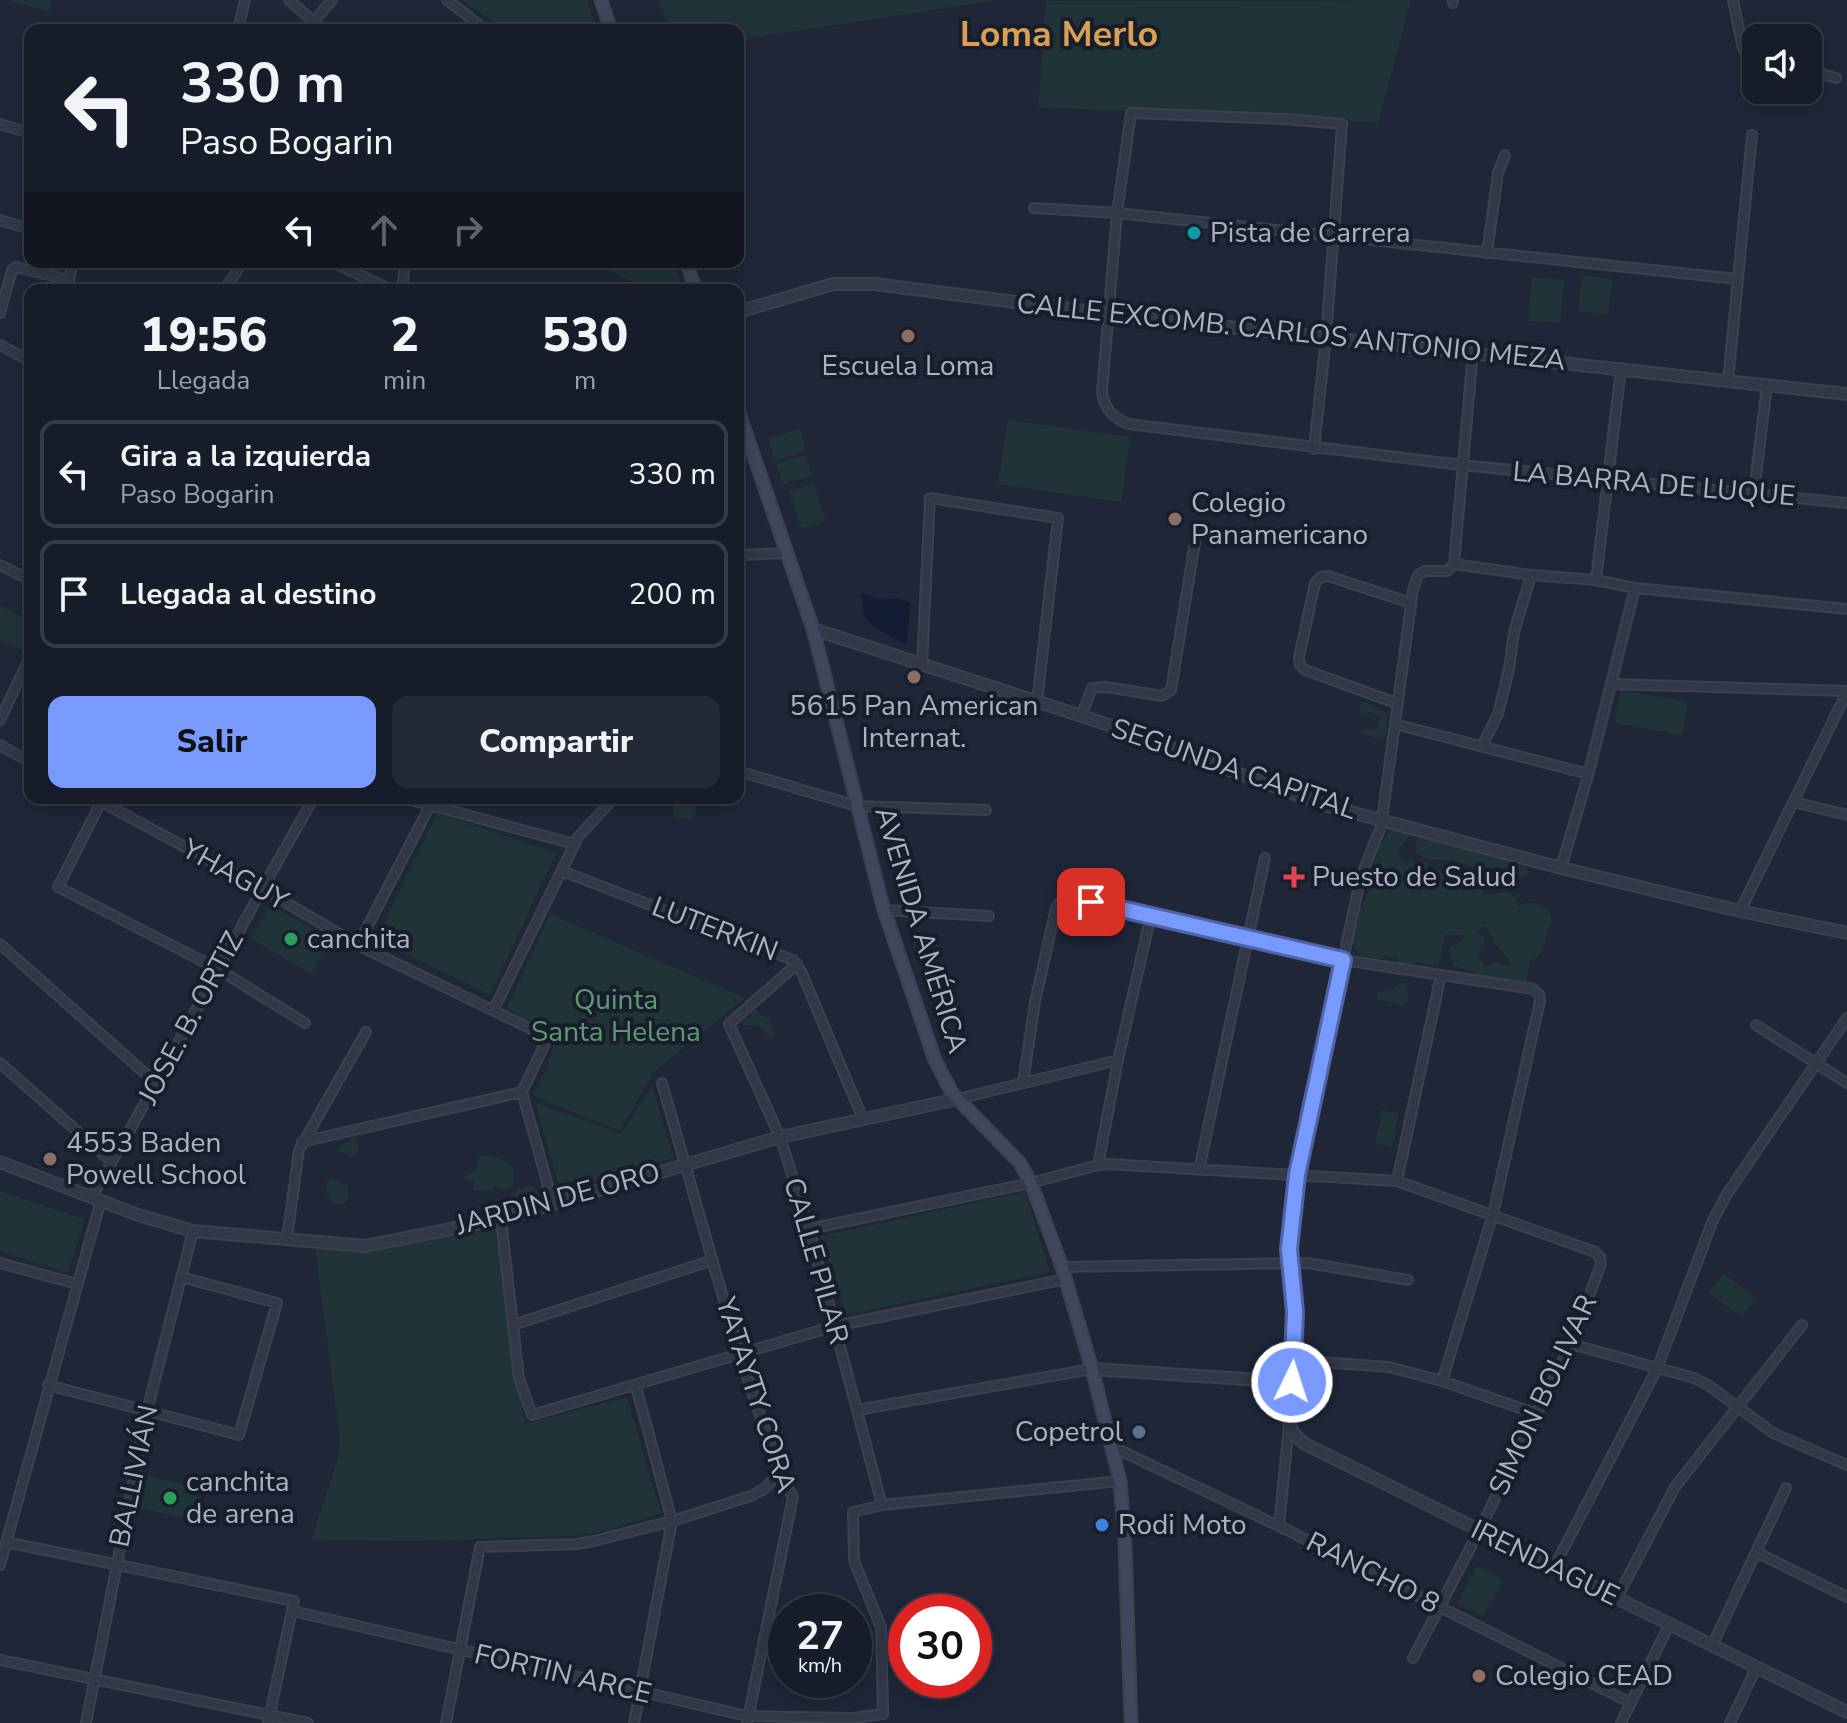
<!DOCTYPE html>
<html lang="es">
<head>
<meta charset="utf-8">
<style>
  :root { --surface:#161c2a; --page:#232936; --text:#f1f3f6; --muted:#9ea1a8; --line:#353a47; --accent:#789afe }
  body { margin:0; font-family:"Nunito Sans",sans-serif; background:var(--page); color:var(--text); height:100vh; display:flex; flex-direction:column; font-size:30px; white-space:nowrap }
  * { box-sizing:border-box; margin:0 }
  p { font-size:26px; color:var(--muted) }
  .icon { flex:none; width:44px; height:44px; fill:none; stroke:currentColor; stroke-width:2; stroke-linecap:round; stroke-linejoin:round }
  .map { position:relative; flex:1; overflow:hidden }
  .details { position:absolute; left:24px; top:284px; width:720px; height:520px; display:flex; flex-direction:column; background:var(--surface); border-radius:16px; box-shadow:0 4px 20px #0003,0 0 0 2px var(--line) }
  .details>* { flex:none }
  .guide { position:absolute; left:24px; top:24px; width:720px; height:244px; border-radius:16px; box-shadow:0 4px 20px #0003,0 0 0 2px var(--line); background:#161c2a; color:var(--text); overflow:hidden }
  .buttons { position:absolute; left:1742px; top:24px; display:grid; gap:16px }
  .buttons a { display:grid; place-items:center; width:80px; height:80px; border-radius:16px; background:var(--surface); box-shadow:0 4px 20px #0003,0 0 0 2px var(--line); font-size:40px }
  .speed { position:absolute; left:768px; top:1594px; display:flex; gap:16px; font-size:40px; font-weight:700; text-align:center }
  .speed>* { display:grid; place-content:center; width:104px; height:104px; border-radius:50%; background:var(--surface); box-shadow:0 4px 20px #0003,0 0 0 2px var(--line); line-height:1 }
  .speed small { font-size:20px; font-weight:400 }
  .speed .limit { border:12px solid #d22; background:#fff; color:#111 }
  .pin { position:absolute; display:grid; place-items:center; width:68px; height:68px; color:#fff; margin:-34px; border-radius:16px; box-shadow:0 4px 12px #0006 }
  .me { position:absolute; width:88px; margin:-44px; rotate:4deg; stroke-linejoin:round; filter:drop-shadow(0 0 6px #0008) }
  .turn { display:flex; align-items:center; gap:28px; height:168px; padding:0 24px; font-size:36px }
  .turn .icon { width:104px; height:104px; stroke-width:2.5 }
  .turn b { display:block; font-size:56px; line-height:68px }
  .lanes { display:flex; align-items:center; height:76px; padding:0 24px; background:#0003; justify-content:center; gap:40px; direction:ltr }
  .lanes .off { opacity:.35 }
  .eta { display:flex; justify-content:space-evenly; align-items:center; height:136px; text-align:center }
  .eta b { font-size:48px; font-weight:800; line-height:56px }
  .action { display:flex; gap:16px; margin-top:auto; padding:16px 24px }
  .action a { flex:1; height:92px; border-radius:16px; background:var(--accent); color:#111; font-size:32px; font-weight:800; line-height:92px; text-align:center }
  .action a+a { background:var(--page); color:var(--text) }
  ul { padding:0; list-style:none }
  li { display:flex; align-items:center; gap:24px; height:108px; margin:0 16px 12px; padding:0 8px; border:4px solid var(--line); border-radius:16px }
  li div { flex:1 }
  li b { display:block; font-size:30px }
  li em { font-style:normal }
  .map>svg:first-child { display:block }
</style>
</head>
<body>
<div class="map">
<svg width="1847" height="1723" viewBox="0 0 1847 1723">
  <rect width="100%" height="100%" fill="#1e2638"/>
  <path fill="#203339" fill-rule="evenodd" d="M8,0H52L49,12Z
    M462,0H587L597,30H504Z
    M658,0H999L738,40V30H670Z
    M1411,0L1378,123L1038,107L1046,1Z
    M591,262H673L684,290H650Z
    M1582,275L1612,279L1608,315L1578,311Z
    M1532,277L1564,280L1560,323L1528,321Z
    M1008,420L1130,437L1121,502L998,484Z
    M800,429L806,451L775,461L768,438Z
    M806,455L812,476L783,484L776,464Z
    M814,484L826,521L801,529L789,491Z
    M0,605L30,620V655L0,640Z
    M1620,690L1688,702L1682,735L1615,723Z
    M1362,700L1387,713V731L1382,740L1359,733L1361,730H1375L1381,717L1371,712L1361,714L1359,707Z
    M675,798H697L695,820L673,818Z
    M437,813L556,853L490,995L376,940Z
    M1390,830L1408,832L1410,835L1398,850L1401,861C1410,864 1420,860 1428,863V868L1458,875L1455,887L1464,891L1471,888L1476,878H1480L1484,883L1483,894L1487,895L1508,892L1516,899L1518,907C1528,899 1539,903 1549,911L1552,921C1542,938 1550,951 1530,962L1526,985L1503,983L1499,989H1485L1474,972L1454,966L1448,950C1453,943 1461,943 1465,938L1463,935H1445L1438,967L1417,962L1406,967L1399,963L1398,958L1385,955L1381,959L1359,955L1351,942L1352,928L1368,892L1376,857L1382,858L1376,852ZM1483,926L1489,930C1493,946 1503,950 1511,963L1509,966L1495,963L1485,966L1478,953L1484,943L1483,936L1477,931Z
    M1422,835C1442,840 1459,846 1478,853C1495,859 1520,855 1530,873L1522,878L1507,870L1484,871L1452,860L1427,859L1415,852L1416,842Z
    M270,905L331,939L312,974L251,939Z
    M550,914L745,998L654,1072L620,1131L533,1096C541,1078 558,1053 552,1034L507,1008Z
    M1400,983H1407L1409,999L1404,1005L1376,999L1378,992L1391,991Z
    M755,1007L760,1015L769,1018L774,1032L773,1037H768L758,1024L741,1026L744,1020L751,1017L750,1009Z
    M652,1086L674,1158L560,1190L535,1102L621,1134Z
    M1382,1110L1399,1114L1392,1147L1375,1144Z
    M355,1136L359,1146L356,1155L351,1156L335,1150Z
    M481,1155L502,1159L514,1169L513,1187L506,1190L497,1186L491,1191L473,1190L475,1181L465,1180L463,1177L476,1171L477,1161Z
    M333,1178L348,1187V1199L344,1204L333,1205L326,1192L327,1181Z
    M532,1186L538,1192L536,1203H522L512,1208L502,1204L517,1189Z
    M0,1191L85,1219L68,1273L0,1251Z
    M1025,1192L1050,1272L845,1315L821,1236Z
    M497,1225L525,1424L627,1397L661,1513L608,1530L574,1536L414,1541L311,1540L338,1459L340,1440L315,1247L360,1253Z
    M1723,1273L1756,1297L1742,1317L1709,1294Z
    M148,1476L198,1488L192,1520L141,1508Z
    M1477,1566L1503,1580L1483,1617L1457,1603Z"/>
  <path fill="#121c35" d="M860,593L881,600L899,598L910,603L907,642L902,643C891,636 867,627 864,613C862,605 864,601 860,593Z"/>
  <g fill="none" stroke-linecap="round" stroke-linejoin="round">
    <defs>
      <path id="minor" d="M289,0L323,30
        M447,0L486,30
        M1453,0V3
        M1733,0L1743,49L1756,55
        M314,21L332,0
        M238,30L245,0
        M1808,70L1836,78
        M0,124L30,133
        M1034,208L1117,213L1737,279
        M0,220L30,229
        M1487,253L1498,173L1505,155
        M332,262L392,290
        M67,290L73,262
        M224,290L243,262
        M402,290L405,262
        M0,313L12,270L16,267L69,280
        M0,345L30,361
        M1728,381L1752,135
        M1314,449L1326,338L1342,124L1285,119L1131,113L1117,213L1102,392C1104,408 1114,419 1129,424L1461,465L1847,503
        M1754,492L1767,385
        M738,555L788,553
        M1454,564L1531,575L1596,580L1635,588L1847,609
        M0,565L30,580
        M1596,580L1621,368
        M922,665L930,498L1058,518L1037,702
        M1611,684L1847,691
        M1396,703L1305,670L1300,665L1299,657L1315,583L1321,577L1328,576L1411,603
        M1081,716L1092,688L1106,687L1162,696L1171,690L1195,542
        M0,720L28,661L30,662
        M1395,724L1588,774
        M0,745L30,762
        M1482,746L1498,714L1509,669L1514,632L1531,575
        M738,771L857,806L986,810
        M94,798L261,888L358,945L548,1037L522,1092L553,1204
        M404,798L574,844
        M102,800L58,887L218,969L305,1023
        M1794,802L1847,815
        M1561,868L1589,772L1635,588
        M562,871L793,960L801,971L863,1119
        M884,910L989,916
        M1740,911L1847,692
        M0,944L157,1084
        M358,945L434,798
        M797,964L729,1024L780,1137L809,1229L882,1505
        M494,1009L578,837L614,798
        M1756,1025L1847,1083
        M0,1063L112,1162
        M662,1083L739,1354L780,1473L793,1497L747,1723
        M1023,1083L1035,1002L1056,908L1060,902L1068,897L1343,960L1533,989L1539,994L1540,1001L1493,1214L1442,1381
        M958,1099L1118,1060
        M302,1142L522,1092
        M1098,1165L1118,1060L1151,915
        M1199,1170L1265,858
        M1397,1181L1441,975
        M92,1196C169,1065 237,929 314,798
        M501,1219L519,1378L532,1415L835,1326L1066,1279
        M809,1229L1031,1183L1098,1165L1108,1164L1397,1181L1595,1252L1600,1257L1601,1264L1571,1344L1479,1531L1413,1658
        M287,1238L299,1150L366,1032
        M0,1263L77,1284
        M1062,1267L1308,1263L1408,1280
        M513,1325L713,1260
        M1571,1344L1694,1378L1708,1385L1773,1433L1847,1465
        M1294,1360L1389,1367L1442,1381L1537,1414
        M1292,1382L1295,1312L1289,1249L1297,1175L1361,876L1381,827L1413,590L1418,575L1425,571H1447L1454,564L1473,352
        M48,1385L239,1435L277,1303L181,1277
        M857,1410L1092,1369
        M1113,1447L1289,1531L1631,1703
        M1279,1526L1289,1425
        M6,1542L294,1601L268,1723
        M1756,1552L1847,1597
        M0,1565L101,1200
        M1554,1567L1657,1369L1713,1220L1727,1194L1847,1018
        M1617,1598L1675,1487L1802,1325
        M293,1611L747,1716L853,1718L883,1714L881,1627L854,1561L853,1512L882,1505L1120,1481
        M1712,1646L1786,1488
        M0,1660L308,1723
        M86,1723L147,1411L193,1231
        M446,1723L480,1547L576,1544L594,1541L672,1521L751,1496L764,1489L780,1473
        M634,1723L672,1521L636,1386
        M1621,1723L1669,1625
        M1730,1723L1756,1668"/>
      <path id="tertiary" d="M738,312L833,284H875L1109,314L1847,394
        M813,629L1097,721L1324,805L1561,868L1740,911L1847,933
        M0,1162L138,1215L193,1231L365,1246L501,1219L780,1137L958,1099
        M1092,1369L1292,1382C1290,1408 1281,1430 1307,1445L1847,1712"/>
      <path id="secondary" d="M601,0L611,30
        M686,262L696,290
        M738,410L813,629L883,907L935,1060L952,1093L1020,1163L1031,1183L1062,1267L1092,1369L1120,1481L1125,1544L1131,1723"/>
    </defs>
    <use href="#minor" stroke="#3b4151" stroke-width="12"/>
    <use href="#tertiary" stroke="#3b4151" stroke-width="14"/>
    <use href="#secondary" stroke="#3b4151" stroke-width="15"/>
    <use href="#minor" stroke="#323848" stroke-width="8"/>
    <use href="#tertiary" stroke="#323848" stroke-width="10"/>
    <use href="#secondary" stroke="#40465b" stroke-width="11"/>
  </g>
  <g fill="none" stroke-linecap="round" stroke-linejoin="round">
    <defs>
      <path id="route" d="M1091,902L1343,960L1297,1175L1289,1249L1295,1312L1292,1382"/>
    </defs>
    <use href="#route" stroke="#4e64a5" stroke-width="20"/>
    <use href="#route" stroke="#789afe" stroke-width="14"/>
  </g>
  <circle fill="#0f9aa8" stroke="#181d2c" stroke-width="3" cx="1194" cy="233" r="8"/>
  <g fill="#8d6e63" stroke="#181d2c" stroke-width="3">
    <circle cx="908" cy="336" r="8"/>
    <circle cx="1175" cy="519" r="8"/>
    <circle cx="914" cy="677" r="8"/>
    <circle cx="50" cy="1159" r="8"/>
    <circle cx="1479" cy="1676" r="8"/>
  </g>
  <path fill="#e0444e" stroke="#181d2c" stroke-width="3" d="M1290 865h8v8h8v8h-8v8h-8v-8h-8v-8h8z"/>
  <g fill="#2e9e5b" stroke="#181d2c" stroke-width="3">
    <circle cx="291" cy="939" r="8"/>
    <circle cx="170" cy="1498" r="8"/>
  </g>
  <circle fill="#5c6f8a" stroke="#181d2c" stroke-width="3" cx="1139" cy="1432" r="8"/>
  <circle fill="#3f7fe0" stroke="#181d2c" stroke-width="3" cx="1102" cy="1525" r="8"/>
  <g text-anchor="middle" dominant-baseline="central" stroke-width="8" stroke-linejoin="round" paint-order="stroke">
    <g font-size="28" fill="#acb2c5" stroke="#181d2c" text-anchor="start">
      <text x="1210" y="233">Pista de Carrera</text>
      <text x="908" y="366" text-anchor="middle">Escuela Loma</text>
      <text x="1191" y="503">Colegio<tspan x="1191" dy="32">Panamericano</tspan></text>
      <text x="914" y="706" text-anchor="middle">5615 Pan American<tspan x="914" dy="32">Internat.</tspan></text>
      <text x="1312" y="877">Puesto de Salud</text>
      <text x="307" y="939">canchita</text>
      <text x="66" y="1143">4553 Baden<tspan x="66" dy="32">Powell School</tspan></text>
      <text x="1123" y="1432" text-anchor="end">Copetrol</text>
      <text x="186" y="1482">canchita<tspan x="186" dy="32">de arena</tspan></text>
      <text x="1118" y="1525">Rodi Moto</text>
      <text x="1495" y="1676">Colegio CEAD</text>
    </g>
    <g font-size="28" fill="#acb2c5" stroke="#181d2c">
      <text transform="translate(1291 332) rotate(6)">CALLE EXCOMB. CARLOS ANTONIO MEZA</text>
      <text transform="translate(1654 484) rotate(5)">LA BARRA DE LUQUE</text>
      <text transform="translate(1234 769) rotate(19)">SEGUNDA CAPITAL</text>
      <text transform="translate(235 875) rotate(29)">YHAGUY</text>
      <text transform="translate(715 929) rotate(21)">LUTERKIN</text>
      <text transform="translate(921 930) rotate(73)">AVENIDA AMÉRICA</text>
      <text transform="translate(191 1018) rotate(-62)">JOSE. B. ORTIZ</text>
      <text transform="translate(558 1199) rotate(-15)">JARDIN DE ORO</text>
      <text transform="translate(816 1261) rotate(74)">CALLE PILAR</text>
      <text transform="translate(756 1395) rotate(72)">YATAYTY CORA</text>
      <text transform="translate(1543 1395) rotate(-65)">SIMON BOLIVAR</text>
      <text transform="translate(134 1476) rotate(-78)">BALLIVIÁN</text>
      <text transform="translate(1545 1563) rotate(26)">IRENDAGUE</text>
      <text transform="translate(1373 1573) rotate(27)">RANCHO 8</text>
      <text transform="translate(563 1674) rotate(13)">FORTIN ARCE</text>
    </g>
    <g font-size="28" fill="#629775" stroke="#181d2c">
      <text x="616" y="1000">Quinta<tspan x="616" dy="32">Santa Helena</tspan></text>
    </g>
    <g font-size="36" font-weight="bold" fill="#d99f53" stroke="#181d2c">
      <text x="1059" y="34">Loma Merlo</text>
    </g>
  </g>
</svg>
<div class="buttons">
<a><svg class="icon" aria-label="sound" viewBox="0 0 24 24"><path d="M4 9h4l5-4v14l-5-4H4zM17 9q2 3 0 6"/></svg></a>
</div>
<div class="speed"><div>27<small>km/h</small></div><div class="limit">30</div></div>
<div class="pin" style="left:1091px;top:902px;background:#d93025"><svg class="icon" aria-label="arrive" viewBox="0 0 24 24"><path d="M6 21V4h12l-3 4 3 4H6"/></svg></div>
<svg class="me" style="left:1292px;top:1382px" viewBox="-20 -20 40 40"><circle r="17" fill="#789afe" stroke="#fff" stroke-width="3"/><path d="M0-11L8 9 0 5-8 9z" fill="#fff"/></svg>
<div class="guide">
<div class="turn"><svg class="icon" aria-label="left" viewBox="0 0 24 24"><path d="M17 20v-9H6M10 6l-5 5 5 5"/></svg><div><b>330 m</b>Paso Bogarin</div></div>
<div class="lanes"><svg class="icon" aria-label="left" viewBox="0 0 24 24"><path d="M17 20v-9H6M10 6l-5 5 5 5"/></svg><svg class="icon off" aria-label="ahead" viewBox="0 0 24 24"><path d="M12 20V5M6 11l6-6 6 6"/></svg><svg class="icon off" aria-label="right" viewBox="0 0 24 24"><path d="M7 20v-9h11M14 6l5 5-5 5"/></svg></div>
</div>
<section class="details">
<div class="eta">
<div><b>19:56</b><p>Llegada</p></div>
<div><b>2</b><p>min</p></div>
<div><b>530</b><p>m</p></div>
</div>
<ul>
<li><svg class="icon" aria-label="left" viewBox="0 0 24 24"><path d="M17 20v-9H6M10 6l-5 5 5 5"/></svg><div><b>Gira a la izquierda</b><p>Paso Bogarin</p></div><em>330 m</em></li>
<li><svg class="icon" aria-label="arrive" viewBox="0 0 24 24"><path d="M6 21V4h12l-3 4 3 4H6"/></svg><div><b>Llegada al destino</b></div><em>200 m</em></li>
</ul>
<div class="action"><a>Salir</a><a>Compartir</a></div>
</section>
</div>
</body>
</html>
